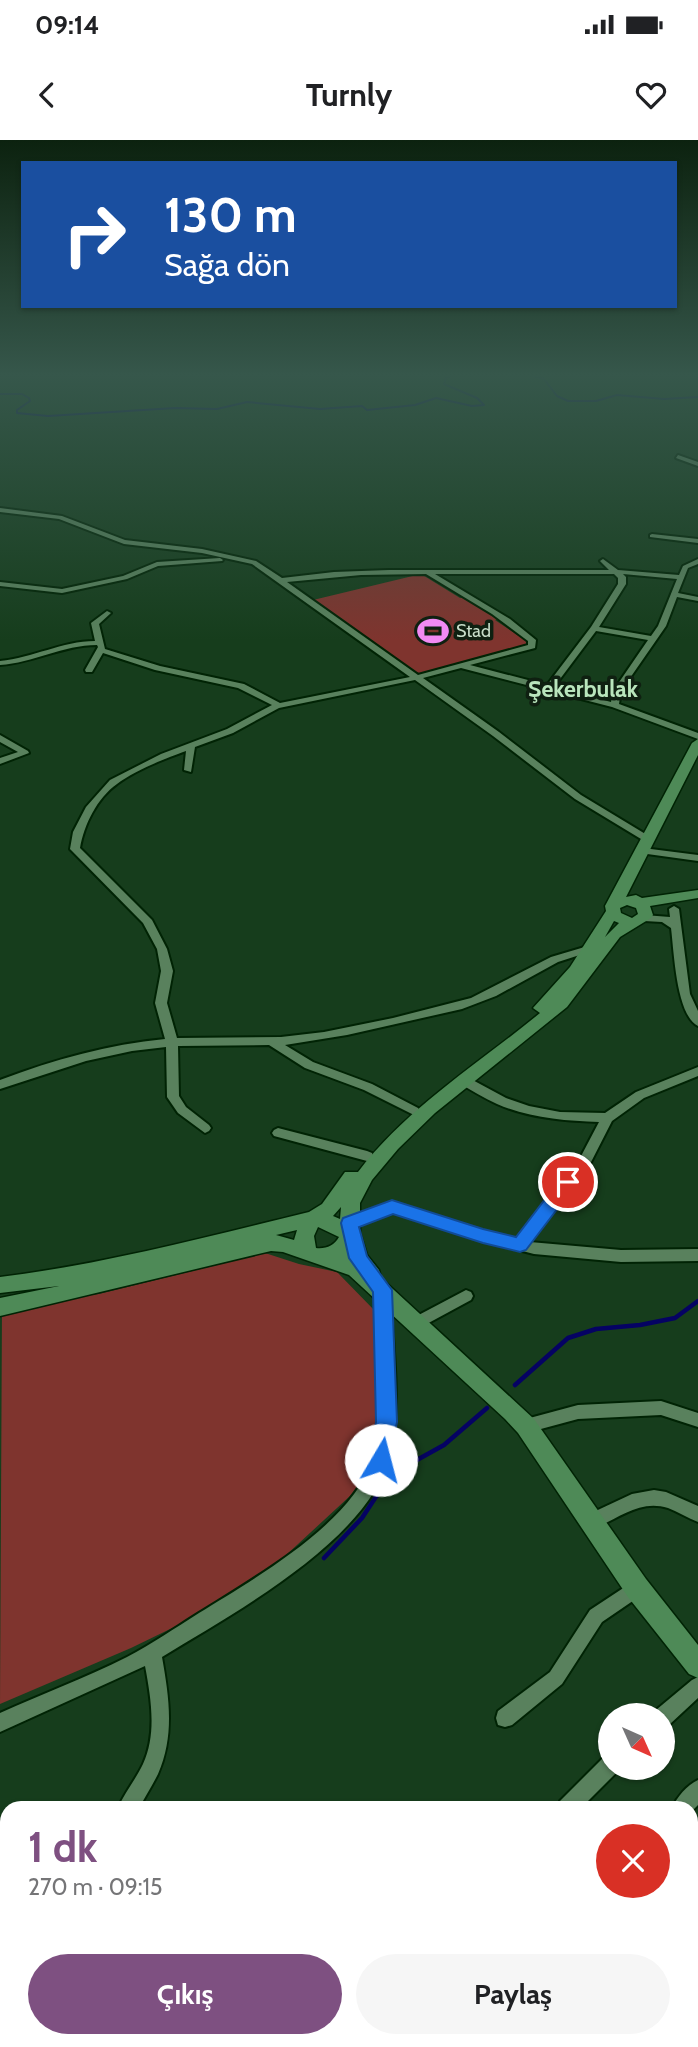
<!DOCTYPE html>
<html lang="tr">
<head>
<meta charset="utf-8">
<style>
  :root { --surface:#fff; --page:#f6f6f6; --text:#202124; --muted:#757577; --accent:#7e5081 }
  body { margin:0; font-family:Cabin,sans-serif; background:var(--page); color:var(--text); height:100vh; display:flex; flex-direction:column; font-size:26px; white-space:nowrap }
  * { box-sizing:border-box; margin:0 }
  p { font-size:23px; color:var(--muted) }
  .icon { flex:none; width:38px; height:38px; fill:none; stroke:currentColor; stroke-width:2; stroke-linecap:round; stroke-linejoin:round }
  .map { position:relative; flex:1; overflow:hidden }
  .drawer { position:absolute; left:0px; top:1661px; width:698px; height:247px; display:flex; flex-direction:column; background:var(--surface); border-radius:21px 21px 0 0; box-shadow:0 2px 5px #0004 }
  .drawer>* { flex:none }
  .top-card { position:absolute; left:21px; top:21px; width:656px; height:147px; border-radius:0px; box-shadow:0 2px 5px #0004; background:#1a4fa0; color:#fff; overflow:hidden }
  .needle { width:46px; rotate:135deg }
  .fabs { position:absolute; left:598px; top:1563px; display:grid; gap:14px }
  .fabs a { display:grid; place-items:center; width:77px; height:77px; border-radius:50%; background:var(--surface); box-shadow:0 2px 5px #0004; font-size:35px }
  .pin { position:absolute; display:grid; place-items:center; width:60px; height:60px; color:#fff; margin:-30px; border:4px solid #fff; border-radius:50%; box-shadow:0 2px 7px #0007 }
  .me { position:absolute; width:77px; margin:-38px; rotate:8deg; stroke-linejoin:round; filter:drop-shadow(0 0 5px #0008) }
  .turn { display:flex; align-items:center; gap:24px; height:147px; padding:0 28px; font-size:32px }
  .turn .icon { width:91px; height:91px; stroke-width:2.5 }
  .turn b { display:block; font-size:49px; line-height:60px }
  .round { display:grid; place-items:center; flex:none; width:74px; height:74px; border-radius:37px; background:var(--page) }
  .summary { display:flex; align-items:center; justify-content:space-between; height:119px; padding:0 28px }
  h1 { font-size:42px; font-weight:800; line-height:52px; color:var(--accent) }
  .cta { display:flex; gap:14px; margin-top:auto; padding:14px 28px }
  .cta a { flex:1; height:80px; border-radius:42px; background:var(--accent); color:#fff; font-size:28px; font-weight:800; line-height:80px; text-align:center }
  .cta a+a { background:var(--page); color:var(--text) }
  .status { display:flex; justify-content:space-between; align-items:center; height:49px; padding:0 35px; background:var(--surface); direction:ltr }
  .status svg { height:19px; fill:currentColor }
  header { display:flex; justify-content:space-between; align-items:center; height:91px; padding:0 28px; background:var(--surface); font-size:32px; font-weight:800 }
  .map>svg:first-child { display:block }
</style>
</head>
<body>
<div class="status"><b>09:14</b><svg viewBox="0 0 49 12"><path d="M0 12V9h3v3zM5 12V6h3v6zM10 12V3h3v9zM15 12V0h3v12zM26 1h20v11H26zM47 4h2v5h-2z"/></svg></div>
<header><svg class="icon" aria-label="back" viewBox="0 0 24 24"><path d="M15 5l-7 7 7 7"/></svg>Turnly<svg class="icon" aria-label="heart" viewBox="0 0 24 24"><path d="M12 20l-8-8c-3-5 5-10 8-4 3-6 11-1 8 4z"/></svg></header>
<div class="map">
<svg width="698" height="1907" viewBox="0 0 698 1907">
  <rect width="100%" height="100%" fill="#163d1c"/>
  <path fill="#7f342e" d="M421,434L460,458L466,457L502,478L495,480L528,502L525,506L417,535L313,460Z
    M265,1113L299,1124L337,1132L376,1172L381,1279L370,1329L350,1356L284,1417L199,1475L131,1508L0,1564L2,1165L99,1154Z"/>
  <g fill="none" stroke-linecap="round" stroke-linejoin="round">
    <path stroke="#050263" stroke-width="2" d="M523,233L544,239L557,256L568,261H596L617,255L664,259L698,257
      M698,238V241
      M0,254H22L29,258L30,261L17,270V273L48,276L175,268L217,269L247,262L320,269L362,266L367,270L415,265L436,258L472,266L484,265L477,258L444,244L446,238L456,233"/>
    <path stroke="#050263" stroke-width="4.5" d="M515,1245L568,1198L596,1189L640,1185L675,1178L698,1161
      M324,1418L362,1378L385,1343L397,1331L444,1305L487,1268"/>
    <defs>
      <path id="street" d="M678,315L698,322V326L676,318Z
        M0,368L62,376L125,400L202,409L256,421L282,438L334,432L389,430H609L600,421L603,419L618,430L679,435L683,426L698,419V424L688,428L678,453L698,457V461L677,457L666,486L621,551L619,564L698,593V599L612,567L461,528L423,538L499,592L581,655L652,698V702H646L575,659L493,596L415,540L279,568L233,593L195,607L191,632L184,630L186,611C166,618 134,631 117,644C97,658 84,685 80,708L152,780L167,809L173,831L167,863L177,898L281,897L324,892L393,878L471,858L551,817L588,806L593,809L592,811L558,822L496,856L462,869L347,895L285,905L313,922L372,944L418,968L420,971L418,974L414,975L364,950L305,928L269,905L178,906L179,956L186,967L209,985L211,988L209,991L205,993L178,973L167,957L166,907L132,911L86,921L0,949V940C53,920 109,904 165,899L155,863L161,831L157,809L143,783L72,711L70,709L73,692L86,667L110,640L161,614L227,589L272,565L238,548L155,530L103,513L92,532H86L85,530L98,507L97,505C63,505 33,523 0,525V521C33,518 62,501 95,501L91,483L107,471L111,473L99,484L105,509L160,526L244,544L280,563L410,537L252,424L202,413L124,404L59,379L0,372ZM426,434L492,474L528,501V505L418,535L287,442L361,435ZM435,434H614L618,438V444L591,487L547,545L470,525L535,508L536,500L510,479ZM623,434L677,439L658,486L651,496L599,487L626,444V437ZM596,491L648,500L613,551L611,562L554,547Z
        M652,394L698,399V403L650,397V395Z
        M220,418L223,420L222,421L158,426L127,439L62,453L0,446V442L62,449L123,436L157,422Z
        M0,595L28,611L29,613L0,624V618L18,612L0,602Z
        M643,708L698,715V721L640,713V709Z
        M674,766L679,769L690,854L698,871V886C676,875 674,811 671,788L662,782L644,781L639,778L644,775L670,777L669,769Z
        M698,927V936L644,958L612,981L589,1026L530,1102L621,1110L698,1109V1121L621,1122L534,1114L483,1101L392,1072L347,1089L342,1088L340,1084L342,1080L392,1062L483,1091L517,1099L579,1020L599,982C564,981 529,978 497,964C484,958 471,950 459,943L457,940L459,937H467L506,958L529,966L560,972L605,973L636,952Z
        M278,988L367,1011L372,1013L373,1016L372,1019L367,1021L274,996L272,993L274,990Z
        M383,1144L388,1146L390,1150C392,1204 402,1262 390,1315C370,1400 232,1474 162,1517C169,1557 175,1595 158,1634C152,1646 145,1657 139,1668H118C125,1652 136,1639 143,1624C157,1594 151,1558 145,1526L0,1592V1573C42,1554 85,1538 127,1517C152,1504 175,1488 199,1473C255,1438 350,1385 373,1320C388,1276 377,1197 376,1150L378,1146Z
        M466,1150L471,1152L473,1156L471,1160L423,1186L418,1188L413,1186L411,1182L413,1178Z
        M661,1261L698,1273V1287L661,1275L578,1279L526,1293L520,1291L518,1286L520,1281L526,1279L578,1265Z
        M654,1350L666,1352L698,1366V1382C688,1378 678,1372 668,1368C638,1359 617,1380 591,1390L585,1388L583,1382L585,1376L632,1354Z
        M637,1439L643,1442L646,1448L643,1454L602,1482L562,1544L512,1585L505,1587L498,1585L496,1578L498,1571L550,1532L590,1470Z
        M698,1537V1558L670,1584L663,1586V1575H655L656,1570L692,1540Z
        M611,1615V1628H619L618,1631L581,1668H557L560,1661L604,1617Z
        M698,1640V1665L691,1672V1668H672C677,1657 687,1645 698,1640Z
        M698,1817V1844L691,1846V1820Z
        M0,1819L7,1822V1894L0,1897Z
        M223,1900H251L248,1907H220Z
        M283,1900H307L310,1907H286Z
        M338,1900H364L361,1907H335Z
        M594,1900H646L643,1907H597Z"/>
      <path id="secondary" d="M698,599V615L626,757L636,755L642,758L698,750V758L650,766L653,775L651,778L620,797L567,867L435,973L398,1009L372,1040L360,1063V1093L367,1115L379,1130L381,1138L534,1279L646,1439L698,1505V1538L689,1534L628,1457L518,1293L505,1279L349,1135L283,1112L271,1111L0,1176V1158L59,1146L0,1153V1137C105,1124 206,1097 309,1072L322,1064L345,1032H358C408,967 477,925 540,873L533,868L570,827L606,771L605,766L692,603ZM627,765L636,768L638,774L632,778L621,773L620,768ZM614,781L619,783L605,797ZM341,1067L340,1079L333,1076ZM318,1087L339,1097C334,1106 326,1109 316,1108L314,1096ZM297,1090L294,1100L276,1095Z"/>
    </defs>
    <use href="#street" stroke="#002304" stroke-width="4"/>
    <use href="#secondary" stroke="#002304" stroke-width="3"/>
    <use href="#street" fill="#59815d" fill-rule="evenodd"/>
    <use href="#secondary" fill="#4e8a57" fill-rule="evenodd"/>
  </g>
  <linearGradient id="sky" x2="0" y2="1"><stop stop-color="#0c220f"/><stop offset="0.47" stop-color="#36574b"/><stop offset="1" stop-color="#36574b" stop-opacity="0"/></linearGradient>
  <rect width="698" height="500" fill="url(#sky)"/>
  <path fill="#1a73e8" stroke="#114b97" stroke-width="2" d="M568,1035L574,1037L576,1042L574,1047L526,1110L520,1112L483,1103L393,1074L359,1087L367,1116L392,1150L397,1282L388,1327L381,1329L373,1327L370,1320L376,1282L373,1152L349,1118L341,1083L343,1078L392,1060L483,1089L516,1097L562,1037Z"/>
  <defs>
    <symbol id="stadium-bare" viewBox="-9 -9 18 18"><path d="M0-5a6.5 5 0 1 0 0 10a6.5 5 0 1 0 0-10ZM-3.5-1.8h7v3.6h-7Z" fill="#f28af3" stroke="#0f2011" stroke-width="2.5" paint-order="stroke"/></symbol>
  </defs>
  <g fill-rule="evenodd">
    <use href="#stadium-bare" x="411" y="469" width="44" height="44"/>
  </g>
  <g text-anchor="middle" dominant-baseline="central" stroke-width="7" stroke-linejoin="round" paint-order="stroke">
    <g font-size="18" fill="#c8ddc9" stroke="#0f2011" text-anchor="start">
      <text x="456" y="491">Stad</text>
    </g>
    <g font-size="23" font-weight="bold" fill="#b9e5bc" stroke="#0f2011">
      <text x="583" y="549">Şekerbulak</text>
    </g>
  </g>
</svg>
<div class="fabs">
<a><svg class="needle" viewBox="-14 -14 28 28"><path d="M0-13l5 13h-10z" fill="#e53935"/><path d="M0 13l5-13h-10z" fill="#757577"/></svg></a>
</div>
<div class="pin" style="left:568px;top:1042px;background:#d93025"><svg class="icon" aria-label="arrive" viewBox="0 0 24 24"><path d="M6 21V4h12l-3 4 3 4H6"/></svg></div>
<svg class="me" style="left:381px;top:1320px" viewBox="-20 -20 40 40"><circle r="19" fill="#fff"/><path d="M0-13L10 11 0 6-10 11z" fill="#1a73e8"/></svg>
<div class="top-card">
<div class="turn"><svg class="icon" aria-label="right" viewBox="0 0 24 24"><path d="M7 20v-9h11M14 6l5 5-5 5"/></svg><div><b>130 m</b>Sağa dön</div></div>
</div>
<section class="drawer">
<div class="summary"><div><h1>1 dk</h1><p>270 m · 09:15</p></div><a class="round" style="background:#d93025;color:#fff"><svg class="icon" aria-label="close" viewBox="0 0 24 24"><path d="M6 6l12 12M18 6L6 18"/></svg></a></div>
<div class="cta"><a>Çıkış</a><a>Paylaş</a></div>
</section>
</div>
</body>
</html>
